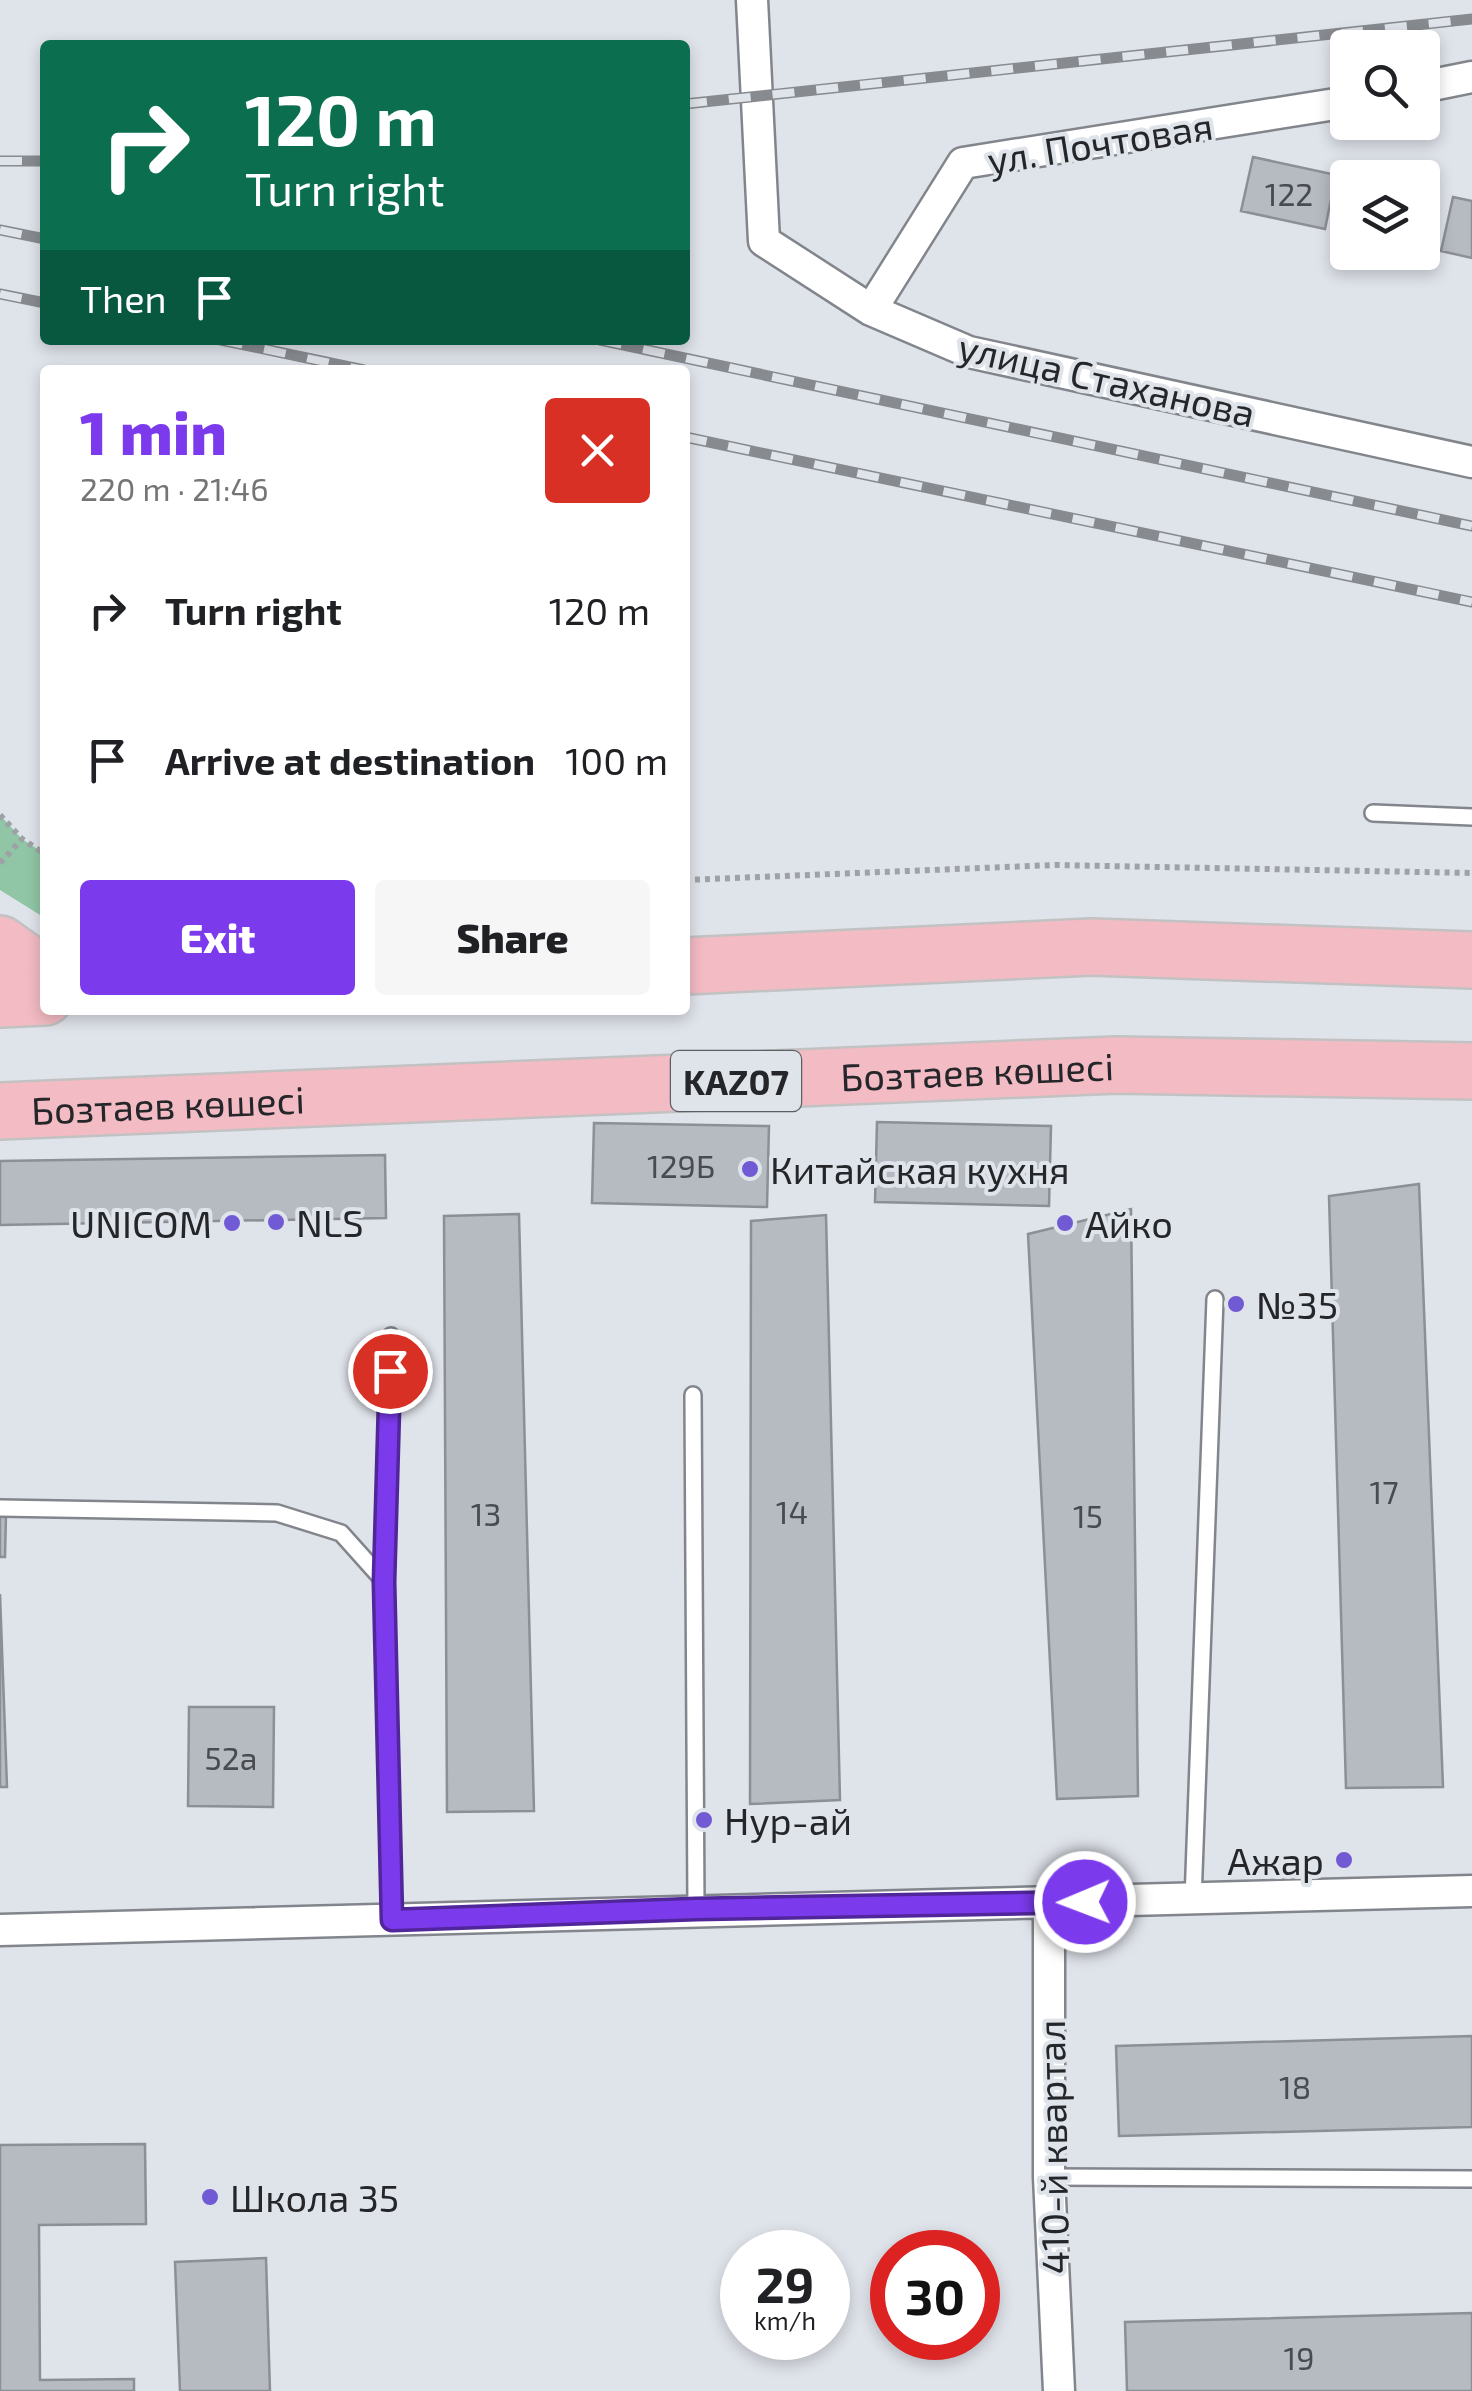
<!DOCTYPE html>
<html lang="en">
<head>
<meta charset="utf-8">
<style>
  :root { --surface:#fff; --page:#f6f6f6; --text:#202124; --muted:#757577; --accent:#7c3aed }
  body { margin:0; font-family:"Exo 2",sans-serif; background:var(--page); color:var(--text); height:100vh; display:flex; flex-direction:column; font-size:38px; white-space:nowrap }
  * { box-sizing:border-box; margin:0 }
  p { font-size:32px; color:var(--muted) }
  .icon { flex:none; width:55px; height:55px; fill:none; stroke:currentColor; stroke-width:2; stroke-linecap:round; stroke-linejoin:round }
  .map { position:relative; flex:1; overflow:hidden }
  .sheet { position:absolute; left:40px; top:365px; width:650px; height:650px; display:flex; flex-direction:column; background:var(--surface); border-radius:10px; box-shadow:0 5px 15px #0003 }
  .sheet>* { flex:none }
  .top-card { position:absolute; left:40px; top:40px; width:650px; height:305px; border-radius:10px; box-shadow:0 5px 15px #0003; background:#0b6e4f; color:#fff; overflow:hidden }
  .controls { position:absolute; left:1330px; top:30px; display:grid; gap:20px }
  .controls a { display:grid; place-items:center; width:110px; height:110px; border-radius:10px; background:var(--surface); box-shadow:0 5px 15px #0003; font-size:50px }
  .speed { position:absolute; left:720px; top:2230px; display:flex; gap:20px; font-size:50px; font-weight:700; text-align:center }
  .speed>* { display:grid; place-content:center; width:130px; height:130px; border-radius:50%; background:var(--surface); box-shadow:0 5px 15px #0003; line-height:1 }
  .speed small { font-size:25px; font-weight:400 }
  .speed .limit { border:15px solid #d22; background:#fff; color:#111 }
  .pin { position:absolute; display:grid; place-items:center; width:85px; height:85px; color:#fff; margin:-42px; border:5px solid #fff; border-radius:50%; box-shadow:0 2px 10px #0007 }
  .me { position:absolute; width:110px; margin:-55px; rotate:269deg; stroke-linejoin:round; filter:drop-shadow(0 0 8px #0008) }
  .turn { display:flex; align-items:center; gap:35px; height:210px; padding:0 40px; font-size:45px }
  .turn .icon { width:130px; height:130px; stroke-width:2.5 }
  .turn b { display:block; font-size:70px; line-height:85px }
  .then { display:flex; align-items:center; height:95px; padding:0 40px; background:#0003; gap:20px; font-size:38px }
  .round { display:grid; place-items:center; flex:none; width:105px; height:105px; border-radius:10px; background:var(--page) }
  .summary { display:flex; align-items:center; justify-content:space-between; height:170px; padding:0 40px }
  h1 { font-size:60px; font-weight:800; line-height:75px; color:var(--accent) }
  .primary-button { display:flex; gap:20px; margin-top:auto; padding:20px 40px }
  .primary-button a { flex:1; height:115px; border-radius:10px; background:var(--accent); color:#fff; font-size:40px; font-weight:800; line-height:115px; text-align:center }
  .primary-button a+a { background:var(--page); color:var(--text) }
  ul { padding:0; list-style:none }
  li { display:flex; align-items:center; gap:30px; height:150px; padding:0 40px }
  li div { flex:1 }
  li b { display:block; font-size:38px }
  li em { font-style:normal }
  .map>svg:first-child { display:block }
</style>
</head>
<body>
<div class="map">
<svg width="1472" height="2391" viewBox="0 0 1472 2391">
  <rect width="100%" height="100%" fill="#dfe3ea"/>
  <path fill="#90c6a5" d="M0,815L22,839L45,854V918L0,890Z"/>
  <path fill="#b6bac1" stroke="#8c8f96" stroke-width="2.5" d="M1253,157L1336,175L1325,229L1241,211Z
    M1453,197L1472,201V258L1441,251Z
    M877,1122L1051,1126L1049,1206L875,1202Z
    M594,1123L769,1126L767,1207L592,1203Z
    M385,1155L386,1218L0,1225V1161Z
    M1419,1184L1443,1787L1346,1788L1329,1196Z
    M1131,1209L1138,1796L1057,1799L1028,1234Z
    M519,1214L534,1811L447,1812L444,1216Z
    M826,1215L840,1800L750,1804L751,1221Z
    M0,1515H6L5,1557H0Z
    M0,1594L7,1787H0Z
    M189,1707H274L273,1807L188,1806Z
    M1472,2036V2127L1119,2136L1116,2046Z
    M145,2144L146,2224L39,2225L40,2380L134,2379V2391H0V2145Z
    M266,2258L270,2391H180L175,2262Z
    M1472,2313V2391H1127L1125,2322Z"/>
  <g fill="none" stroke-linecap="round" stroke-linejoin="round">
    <defs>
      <path id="lane" d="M1373,813L1472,817
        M693,1395L696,1909
        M0,1508L277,1513L341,1533L384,1581L392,1921
        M384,1581L391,1336
        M1193,1900L1215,1299
        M1049,2177L1472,2179"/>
      <path id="street" d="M752,0L764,241L871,310L969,352L1472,462
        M1422,87L1472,77
        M871,310L963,163L1348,102
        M1049,1902V2177L1059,2391
        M0,1930L1472,1891"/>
      <g id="highway">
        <path d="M0,944L31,966L45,969"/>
        <path d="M685,966L1092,947L1472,960"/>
        <path d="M0,999L45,997"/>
        <path id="s1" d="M0,1111L1116,1065L1472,1071"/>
      </g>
    </defs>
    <use href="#lane" stroke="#82868c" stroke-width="20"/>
    <use href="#street" stroke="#82868c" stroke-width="35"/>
    <use href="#highway" stroke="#c2c2c3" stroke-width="60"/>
    <path stroke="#9ea2a7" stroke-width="6" stroke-dasharray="5 5" stroke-linecap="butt" d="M0,815L22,839L45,854
      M0,863L22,839
      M685,880L1055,865L1472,873"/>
    <use href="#lane" stroke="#fff" stroke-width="15"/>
    <use href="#street" stroke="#fff" stroke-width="30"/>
    <use href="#highway" stroke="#f3bbc4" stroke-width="55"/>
    <defs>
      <path id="rail" d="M685,104L1472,19
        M0,161H45
        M0,230L45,239
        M0,294L45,303
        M221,340L364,370
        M600,340L1472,526
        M685,437L1472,602"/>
    </defs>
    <use href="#rail" stroke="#878a8f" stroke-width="11"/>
    <use href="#rail" stroke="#dfe3ea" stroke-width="8" stroke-dasharray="22" stroke-linecap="butt"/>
  </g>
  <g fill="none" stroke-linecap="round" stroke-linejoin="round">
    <defs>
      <path id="route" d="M390,1371L384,1582L392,1920L696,1909L1085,1902"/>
    </defs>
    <use href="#route" stroke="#51269a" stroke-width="25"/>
    <use href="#route" stroke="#7c3aed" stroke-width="18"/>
  </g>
  <g fill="#705bd5" stroke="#dfe3ea" stroke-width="4">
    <circle cx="750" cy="1169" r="10"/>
    <circle cx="276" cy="1222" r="10"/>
    <circle cx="232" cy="1223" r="10"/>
    <circle cx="1065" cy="1223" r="10"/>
    <circle cx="1236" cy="1304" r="10"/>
    <circle cx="704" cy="1820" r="10"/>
    <circle cx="1344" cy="1860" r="10"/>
    <circle cx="210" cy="2197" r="10"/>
  </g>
  <g text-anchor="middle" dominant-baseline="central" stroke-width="8" stroke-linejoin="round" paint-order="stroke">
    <g font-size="32" fill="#484b4f">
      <text x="1289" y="193">122</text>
      <text x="681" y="1165">129Б</text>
      <text x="1384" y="1491">17</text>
      <text x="792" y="1511">14</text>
      <text x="486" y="1513">13</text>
      <text x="1088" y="1515">15</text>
      <text x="231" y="1757">52а</text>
      <text x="1295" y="2086">18</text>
      <text x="1299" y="2357">19</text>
    </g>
    <rect fill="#dfe3ea" stroke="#5c5f63" stroke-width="2.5" x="671" y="1051" width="130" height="60" rx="8"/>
    <g font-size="35" font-weight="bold" fill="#242629">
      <text x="736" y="1081">KAZ07</text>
    </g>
    <g font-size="38" fill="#242629" stroke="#dfe3ea">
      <text transform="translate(1100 142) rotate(-9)">ул. Почтовая</text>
      <text transform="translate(1107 379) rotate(13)">улица Стаханова</text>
      <text stroke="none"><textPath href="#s1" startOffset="978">Бозтаев көшесі</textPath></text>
      <text stroke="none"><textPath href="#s1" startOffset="168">Бозтаев көшесі</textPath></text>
      <text transform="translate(1052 2147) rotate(-91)">410-й квартал</text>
    </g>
    <g font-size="38" fill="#242629" stroke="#dfe3ea" text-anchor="start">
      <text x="770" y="1169">Китайская кухня</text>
      <text x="296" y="1222">NLS</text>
      <text x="212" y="1223" text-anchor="end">UNICOM</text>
      <text x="1085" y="1223">Айко</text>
      <text x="1256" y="1304">№35</text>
      <text x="724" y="1820">Нур-ай</text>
      <text x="1324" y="1860" text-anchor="end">Ажар</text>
      <text x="230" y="2197">Школа 35</text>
    </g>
  </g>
</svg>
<div class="controls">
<a><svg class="icon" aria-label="search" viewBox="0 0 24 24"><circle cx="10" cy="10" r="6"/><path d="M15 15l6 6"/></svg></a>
<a><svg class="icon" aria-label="layers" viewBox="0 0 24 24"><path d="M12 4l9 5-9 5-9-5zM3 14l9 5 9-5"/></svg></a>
</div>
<div class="speed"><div>29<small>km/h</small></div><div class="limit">30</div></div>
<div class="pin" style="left:390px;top:1371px;background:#d93025"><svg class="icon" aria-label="arrive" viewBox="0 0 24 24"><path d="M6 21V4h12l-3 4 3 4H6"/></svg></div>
<svg class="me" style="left:1085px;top:1902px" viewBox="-20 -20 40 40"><circle r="17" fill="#7c3aed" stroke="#fff" stroke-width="3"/><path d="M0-11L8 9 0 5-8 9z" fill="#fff"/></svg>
<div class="top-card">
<div class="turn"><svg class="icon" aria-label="right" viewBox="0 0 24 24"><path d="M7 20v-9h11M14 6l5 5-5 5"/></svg><div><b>120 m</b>Turn right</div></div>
<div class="then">Then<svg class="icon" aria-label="arrive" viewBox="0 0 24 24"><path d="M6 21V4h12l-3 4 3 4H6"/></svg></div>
</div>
<section class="sheet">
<div class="summary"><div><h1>1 min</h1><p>220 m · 21:46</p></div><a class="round" style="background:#d93025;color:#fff"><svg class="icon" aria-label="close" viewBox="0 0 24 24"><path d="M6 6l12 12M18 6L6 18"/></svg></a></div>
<ul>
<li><svg class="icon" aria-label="right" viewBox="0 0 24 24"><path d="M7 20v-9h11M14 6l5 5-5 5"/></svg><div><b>Turn right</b></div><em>120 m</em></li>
<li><svg class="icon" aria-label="arrive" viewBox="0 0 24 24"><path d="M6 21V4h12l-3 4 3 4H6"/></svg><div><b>Arrive at destination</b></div><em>100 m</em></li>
</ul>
<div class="primary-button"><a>Exit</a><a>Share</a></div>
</section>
</div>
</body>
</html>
